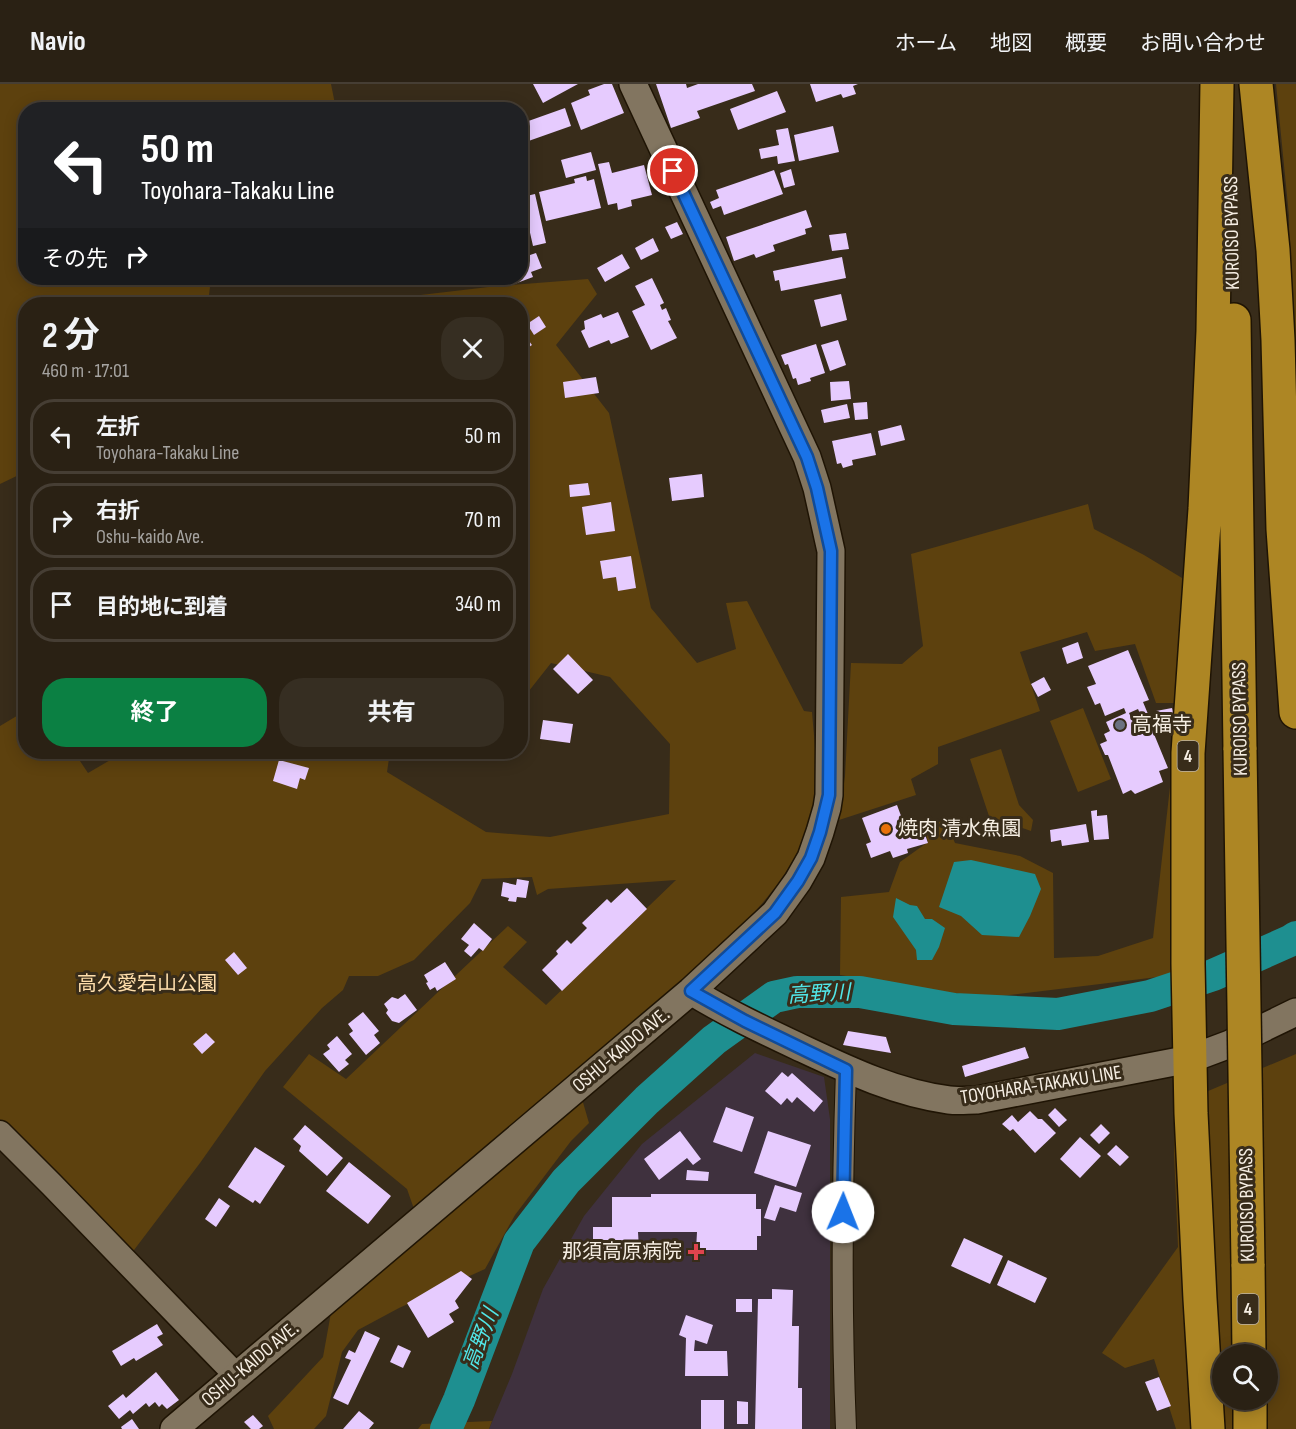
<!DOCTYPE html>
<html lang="ja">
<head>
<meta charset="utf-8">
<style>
  :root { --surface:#2a2114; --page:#362e22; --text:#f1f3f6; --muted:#a5a3a0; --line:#463e34; --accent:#0b8043 }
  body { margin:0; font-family:"Sofia Sans Condensed","Noto Sans JP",sans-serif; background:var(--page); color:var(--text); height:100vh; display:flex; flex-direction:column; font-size:22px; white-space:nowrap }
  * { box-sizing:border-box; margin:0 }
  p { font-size:20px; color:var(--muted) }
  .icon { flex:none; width:33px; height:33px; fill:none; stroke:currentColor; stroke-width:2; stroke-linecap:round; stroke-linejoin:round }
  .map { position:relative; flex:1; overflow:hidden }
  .drawer { position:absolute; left:18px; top:213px; width:510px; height:462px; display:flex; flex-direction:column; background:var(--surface); border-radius:24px; box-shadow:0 3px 15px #0003,0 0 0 2px var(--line) }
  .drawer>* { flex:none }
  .hud { position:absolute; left:18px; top:18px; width:510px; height:183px; border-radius:24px; box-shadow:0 3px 15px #0003,0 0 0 2px var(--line); background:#202124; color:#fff; overflow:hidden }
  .tools { position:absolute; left:1212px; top:1260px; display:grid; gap:12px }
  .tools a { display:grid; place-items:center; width:66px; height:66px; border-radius:50%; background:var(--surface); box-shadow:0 3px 15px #0003,0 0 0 2px var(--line); font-size:30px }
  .pin { position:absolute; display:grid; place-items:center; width:51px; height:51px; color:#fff; margin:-26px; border:3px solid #fff; border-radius:50%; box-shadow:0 2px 6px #0007 }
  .me { position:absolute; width:66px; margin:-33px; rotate:1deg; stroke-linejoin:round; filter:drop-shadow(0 0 4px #0008) }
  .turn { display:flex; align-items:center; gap:21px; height:126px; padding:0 24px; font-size:27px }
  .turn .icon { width:78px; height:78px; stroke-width:2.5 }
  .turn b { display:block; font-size:42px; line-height:51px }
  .then { display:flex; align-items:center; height:57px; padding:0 24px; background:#0003; gap:12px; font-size:22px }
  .round { display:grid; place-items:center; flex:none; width:63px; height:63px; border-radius:24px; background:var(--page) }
  .summary { display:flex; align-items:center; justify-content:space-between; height:102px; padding:0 24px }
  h1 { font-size:36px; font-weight:700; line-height:45px }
  .primary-button { display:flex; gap:12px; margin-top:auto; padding:12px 24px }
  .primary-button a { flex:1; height:69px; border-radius:24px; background:var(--accent); color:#fff; font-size:24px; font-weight:700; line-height:69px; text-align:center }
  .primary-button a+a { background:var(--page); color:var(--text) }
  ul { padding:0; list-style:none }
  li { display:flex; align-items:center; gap:18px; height:75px; margin:0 12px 9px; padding:0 12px; border:3px solid var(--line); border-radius:24px }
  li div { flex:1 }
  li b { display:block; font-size:22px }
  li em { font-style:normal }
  header { display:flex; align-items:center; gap:36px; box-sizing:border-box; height:84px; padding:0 30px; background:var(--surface); border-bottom:2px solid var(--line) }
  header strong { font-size:28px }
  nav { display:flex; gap:33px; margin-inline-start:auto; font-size:21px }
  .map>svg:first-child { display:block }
</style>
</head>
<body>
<header>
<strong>Navio</strong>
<nav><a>ホーム</a><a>地図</a><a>概要</a><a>お問い合わせ</a></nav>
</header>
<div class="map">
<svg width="1296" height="1345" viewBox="0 0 1296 1345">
  <rect width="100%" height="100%" fill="#382c1a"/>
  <path fill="#3f313e" d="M755,969L824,993L830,1035V1345H489L512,1290L543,1205L584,1132L642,1060Z"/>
  <path fill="#5d410e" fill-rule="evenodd" d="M0,0H331L336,25L26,26V194H211L208,220H26L25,388L0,400Z
    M1276,0H1296V487L1290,263L1289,132Z
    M588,195L597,210L556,261L609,329L651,524L697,579L736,565L726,519L747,517L804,627L812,628C814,654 819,694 815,719C799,798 731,853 674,904C641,933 608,962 575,991L589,1039L571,1057L515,1131L485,1185L399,1224L358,1246L342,1268L326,1332L314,1345H274L268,1332L323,1273L332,1223L421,1145L407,1105L283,1003L309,970L346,995L508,842L527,858L503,883L546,921L676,796L548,805L537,811L532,793L482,795L470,819L414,876L378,892H349L343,906L322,924L265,987L200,1079L131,1170L0,1039V642L25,627L26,668H74L88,689L124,668H390L387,688L486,748L550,753L669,730L670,660L610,593L551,579L521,617L520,220H380L378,216L497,202Z
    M1088,420L1094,445L1144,471L1187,497L1183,619H1156L1135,560L1095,567L1087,548L1020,568L1040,627L938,663V680L911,695L916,711L839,736L845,692L851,579L902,580L923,562L911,470Z
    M1083,624L1111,695L1078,708L1050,637Z
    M1001,665L1019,721L1033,736L1031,747L989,732L970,675Z
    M1172,685L1174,891L984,914L840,891L841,813L889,808L900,778L928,758L924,743L945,736L955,759L1020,772L1053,789L1054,874L1098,872L1153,854Z
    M1296,970V1345H1176L1154,1275L1125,1284L1102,1269L1178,1163L1174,1069L1175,1021ZM1222,1270H1268V1316H1222Z
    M492,1337L489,1345H418L422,1340Z"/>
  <path fill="#1e8f90" d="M971,776L1035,790L1041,805L1030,832L1019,853L982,851L961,832L939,823L954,778Z
    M896,814L910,821L917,822L925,835H932L945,844L939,863L932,876H917L916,866L893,833Z"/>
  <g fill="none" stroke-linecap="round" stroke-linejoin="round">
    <path stroke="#1e8f90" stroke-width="32" d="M446,1345L459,1316L519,1158L566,1097L647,1016L714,956L774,913L797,908H860L954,925L1058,930L1150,912L1213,891L1290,857L1296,853"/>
  </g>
  <path fill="#e6cbfe" d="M533,0H578L543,19Z
    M604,0H612L624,29L581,46L571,19L590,11L588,6Z
    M656,0H686L687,4L698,0H752L755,7L697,27L700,34L671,44Z
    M810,0H858L853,2L856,10L843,14L841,10L816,18Z
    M777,7L786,28L738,46L730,25Z
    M565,24L571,42L520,60V40Z
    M833,42L839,68L799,77L794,51Z
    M788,44L795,77L778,80L777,72L761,75L759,65L779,61L776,46Z
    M591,68L596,86L566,94L561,76Z
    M609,78L612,89L644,81L652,111L631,116L632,122L618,126L617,119L608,121L598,80Z
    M791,85L795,101L784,104L780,89Z
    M774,86L783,110L724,131L721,122L713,125L710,118L719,114L716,106Z
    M586,92L587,97L594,95L601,124L546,137L539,108L575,99L574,95Z
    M535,110L546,159L533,162L522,113Z
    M806,126L812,143L805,145L806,150L773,161L775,167L756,174L754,170L734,177L726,153Z
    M677,138L683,150L671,155L665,143Z
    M846,149L849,165L832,167L829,151Z
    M653,154L659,167L641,176L635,164Z
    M524,163L527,172L536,169L542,184L531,188L533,193L509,202L505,194H520V164Z
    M622,170L630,184L605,198L597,184Z
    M842,173L846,194L781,207L779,196L775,197L773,187Z
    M652,194L664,219L660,221L662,226L666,224L671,236L668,237L677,254L651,266L632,227L645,221L635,202Z
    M841,210L847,236L821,243L814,216Z
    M618,228L629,253L611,260L609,256L589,264L581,247L585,245L584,237L601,230L603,234Z
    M539,232L546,243L534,251L527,240Z
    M520,245L532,261L520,269Z
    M838,256L846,281L830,287L821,261Z
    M816,260L825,289L810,294L811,297L798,301L796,294L793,295L788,280L785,281L781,271Z
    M596,293L599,309L565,314L563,298Z
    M849,297L851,315L831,317L830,298Z
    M867,318L868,335L855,336L853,319Z
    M847,320L850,334L824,339L821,326Z
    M901,341L905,356L881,362L878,347Z
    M871,349L876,371L852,376L853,381L843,384L841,379L837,380L832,357Z
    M702,390L704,413L672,417L669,394Z
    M588,399L590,411L570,413L569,401Z
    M611,418L615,447L586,451L582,423Z
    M631,472L636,504L618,507L616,493L603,495L600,477Z
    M1078,558L1083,574L1067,580L1062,564Z
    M1128,566L1149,616L1143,618L1148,630L1141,632L1138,625L1129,629L1135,643L1149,638L1168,684L1159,687L1163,698L1135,710L1131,706L1123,710L1108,671H1105L1100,660L1107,657L1104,650L1110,647L1106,638L1126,629L1124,624L1105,632L1100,619L1095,621L1087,603L1096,600L1088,582Z
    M568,570L593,596L578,610L553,585Z
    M1044,593L1051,606L1038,613L1031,600Z
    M1172,624L1176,642L1160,646L1156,627Z
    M543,636L573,640L570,659L540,655Z
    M279,676L309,684L305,696L300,694L297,705L273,697Z
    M897,721L907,748L922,742L928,759L907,765L908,769L893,774L890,767L871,774L866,760L871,758L862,734Z
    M1097,726V732L1107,731L1109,755L1094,756L1091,727Z
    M1086,740L1089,758L1062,762L1061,756L1051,758L1050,746Z
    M517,795L529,797L526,814L517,813L516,818L508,817L509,814L501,812L503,798L516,801Z
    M627,804L647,825L562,907L542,886L558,870L556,867L567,856L571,860L587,844L582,839L607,815L611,819Z
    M474,839L492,855L483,867L479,864L471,873L464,867L469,861L461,855Z
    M234,868L247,884L238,891L225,876Z
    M445,878L456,895L437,907L435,903L430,906L426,899L428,898L424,891Z
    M405,910L417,926L399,939L392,937L386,929L388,926L384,920L392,913L398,915Z
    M363,928L379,947L374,951L380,959L366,971L349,950L353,947L348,940Z
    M848,947L886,953L891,969L843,961Z
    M206,949L215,958L202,970L193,960Z
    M337,952L352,970L345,976L349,980L339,988L323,970L330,965L327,961Z
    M1025,963L1029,974L965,993L962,982Z
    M782,988L788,993L792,989L823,1017L814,1028L797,1013L792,1019L787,1014L781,1021L765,1007Z
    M726,1023L754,1033L742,1068L713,1058Z
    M1055,1024L1067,1036L1059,1043L1048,1031Z
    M1030,1027L1038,1035H1042L1056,1049L1035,1069L1013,1045L1010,1047L1002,1040L1012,1031L1018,1038Z
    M1101,1040L1110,1049L1099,1060L1090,1051Z
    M305,1041L343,1074L327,1092L299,1067L301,1062L293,1055Z
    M680,1047L701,1075L693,1081L687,1074L659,1096L644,1075Z
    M768,1047L811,1061L796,1103L754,1089Z
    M1080,1053L1101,1072L1080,1094L1060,1075Z
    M1116,1061L1129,1073L1120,1082L1107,1070Z
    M255,1063L285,1082L260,1120L255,1116L253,1119L228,1103Z
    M349,1078L391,1112L368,1140L326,1107Z
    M687,1086L709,1088L708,1097L686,1096Z
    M775,1101L802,1109L796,1128L780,1123L775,1137L764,1134Z
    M651,1110H756V1125H761V1152H757V1166H696L697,1148H638L639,1165L593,1166V1143H612V1113H651Z
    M219,1114L230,1122L216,1143L205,1135Z
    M964,1154L1003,1172L990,1200L951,1182Z
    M1008,1176L1047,1194L1035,1219L997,1201Z
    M461,1187L472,1195L455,1217L459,1224L449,1230L454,1238L428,1254L407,1219Z
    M772,1205L793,1206L792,1242H799L798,1304H802V1345H755L758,1215H772Z
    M736,1215H752V1228H736Z
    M686,1231L713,1241L707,1260L695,1256L694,1267H727L728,1292H685L686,1254L679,1251Z
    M157,1240L163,1250L157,1253L163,1261L136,1277L134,1274L121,1282L112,1267Z
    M365,1247L380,1254L348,1321L333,1314L351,1276L345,1274L349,1266L355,1269Z
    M398,1261L411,1267L403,1284L390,1278Z
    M156,1288L179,1316L167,1325L162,1320L159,1323L155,1318L149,1323L146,1319L133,1330L130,1326L119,1335L108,1322L123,1310L126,1314Z
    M1159,1293L1171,1322L1157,1327L1145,1298Z
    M701,1316H724V1345H701Z
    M737,1317L748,1318V1340H737Z
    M359,1327L374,1339L369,1345H343Z
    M253,1331L263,1342L259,1345H251L244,1338Z
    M132,1335L139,1345H122L121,1343Z"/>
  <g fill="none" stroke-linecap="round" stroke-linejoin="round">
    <defs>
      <path id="minor" d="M846,1345C841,1225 842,1106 846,986"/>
      <path id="tertiary" d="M0,1049L52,1101L236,1291"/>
      <path id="secondary" d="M691,907C725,928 761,945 797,962C846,985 895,1009 949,1016C958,1017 968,1016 977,1016L1190,975L1230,960L1296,928
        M174,1345L691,907L775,829L798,797L811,774L820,748L827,724L829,711L831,467L817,404L807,373L633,0"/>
      <path id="trunk" d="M1256,0L1273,166L1278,256L1283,445L1296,628
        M1234,236L1240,666
        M1248,1180L1249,1270
        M1250,1316V1345
        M1208,1345L1200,1215L1191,1029L1188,880V669L1205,425L1213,247L1217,0"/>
    </defs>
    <use href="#minor" stroke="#1f1404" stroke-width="22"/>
    <use href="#tertiary" stroke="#1f1404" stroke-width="27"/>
    <use href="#secondary" stroke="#1f1404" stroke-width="30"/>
    <use href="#trunk" stroke="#1f1404" stroke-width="36"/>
    <use href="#minor" stroke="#827560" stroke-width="20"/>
    <use href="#tertiary" stroke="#827560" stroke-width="24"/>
    <use href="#secondary" stroke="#827560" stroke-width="27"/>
    <use href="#trunk" stroke="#ad8624" stroke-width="33"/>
    <defs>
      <path id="trunk-bridge" d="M1240,666L1248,1180"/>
    </defs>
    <use href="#trunk-bridge" stroke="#1f1404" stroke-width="36" stroke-linecap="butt"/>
    <use href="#trunk-bridge" stroke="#ad8624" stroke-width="33"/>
  </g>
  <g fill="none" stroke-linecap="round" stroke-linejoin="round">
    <defs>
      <path id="route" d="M673,87L807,373L817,404L831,467L829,711L820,748L811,774L798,797L775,829L691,907L745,937L846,986L843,1128"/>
    </defs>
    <use href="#route" stroke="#114b97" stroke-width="15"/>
    <use href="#route" stroke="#1a73e8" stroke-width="10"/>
  </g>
  <circle fill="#6b7280" stroke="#382c1a" stroke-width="2" cx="1120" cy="641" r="6"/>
  <circle fill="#e8710a" stroke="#382c1a" stroke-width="2" cx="886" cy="745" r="6"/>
  <path fill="#e0444e" stroke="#382c1a" stroke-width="2" d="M693 1159h6v6h6v6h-6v6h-6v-6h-6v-6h6z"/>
  <g text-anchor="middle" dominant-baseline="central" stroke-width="6" stroke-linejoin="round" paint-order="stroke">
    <g fill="#382c1a" stroke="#bdb4a7" stroke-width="1.5">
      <rect x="1177.5" y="657" width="21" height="30" rx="4.5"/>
      <rect x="1237.5" y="1210" width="21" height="30" rx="4.5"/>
    </g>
    <g font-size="18" font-weight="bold" fill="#f6eee3">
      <text x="1188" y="672">4</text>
      <text x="1248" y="1225">4</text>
    </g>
    <g font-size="20" fill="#f6eee3" stroke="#382c1a">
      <text transform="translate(1232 149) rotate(-91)">KUROISO BYPASS</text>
      <text transform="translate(1240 635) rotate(-91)">KUROISO BYPASS</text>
      <text transform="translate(621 966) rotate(-40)">OSHU-KAIDO AVE.</text>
      <text transform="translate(1041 1001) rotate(-9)">TOYOHARA-TAKAKU LINE</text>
      <text transform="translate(1247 1121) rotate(-91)">KUROISO BYPASS</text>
      <text transform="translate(250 1280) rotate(-40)">OSHU-KAIDO AVE.</text>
    </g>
    <g font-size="20" fill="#f6eee3" stroke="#382c1a" text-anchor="start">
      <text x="1132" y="641">高福寺</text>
      <text x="898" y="745">焼肉 清水魚園</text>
      <text x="682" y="1168" text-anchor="end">那須高原病院</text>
    </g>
    <g font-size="20" fill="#ffdeac" stroke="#382c1a">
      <text x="147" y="900">高久愛宕山公園</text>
    </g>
    <g font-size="21" font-style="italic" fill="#51e6e8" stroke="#382c1a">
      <text transform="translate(819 910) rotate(-3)">高野川</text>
      <text transform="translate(481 1255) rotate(-69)">高野川</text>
    </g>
  </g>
</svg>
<div class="tools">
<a><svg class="icon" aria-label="search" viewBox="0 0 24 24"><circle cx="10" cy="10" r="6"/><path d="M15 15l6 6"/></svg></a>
</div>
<div class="pin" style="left:673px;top:87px;background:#d93025"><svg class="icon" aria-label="arrive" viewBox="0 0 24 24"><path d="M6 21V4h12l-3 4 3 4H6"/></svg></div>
<svg class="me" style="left:843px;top:1128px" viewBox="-20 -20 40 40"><circle r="19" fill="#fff"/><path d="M0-13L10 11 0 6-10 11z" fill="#1a73e8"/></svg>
<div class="hud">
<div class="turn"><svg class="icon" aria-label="left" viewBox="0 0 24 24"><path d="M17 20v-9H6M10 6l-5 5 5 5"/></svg><div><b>50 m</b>Toyohara-Takaku Line</div></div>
<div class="then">その先<svg class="icon" aria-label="right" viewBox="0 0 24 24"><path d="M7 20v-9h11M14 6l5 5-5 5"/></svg></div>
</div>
<section class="drawer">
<div class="summary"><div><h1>2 分</h1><p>460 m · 17:01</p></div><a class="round"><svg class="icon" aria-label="close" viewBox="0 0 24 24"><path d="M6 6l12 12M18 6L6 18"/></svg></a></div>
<ul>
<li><svg class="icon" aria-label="left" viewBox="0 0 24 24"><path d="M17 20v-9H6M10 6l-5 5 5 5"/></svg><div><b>左折</b><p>Toyohara-Takaku Line</p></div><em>50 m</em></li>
<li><svg class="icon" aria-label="right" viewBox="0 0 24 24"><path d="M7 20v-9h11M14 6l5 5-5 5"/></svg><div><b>右折</b><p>Oshu-kaido Ave.</p></div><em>70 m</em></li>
<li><svg class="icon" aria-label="arrive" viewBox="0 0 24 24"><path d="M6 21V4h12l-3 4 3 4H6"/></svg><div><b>目的地に到着</b></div><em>340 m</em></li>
</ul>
<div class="primary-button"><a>終了</a><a>共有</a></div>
</section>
</div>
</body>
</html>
